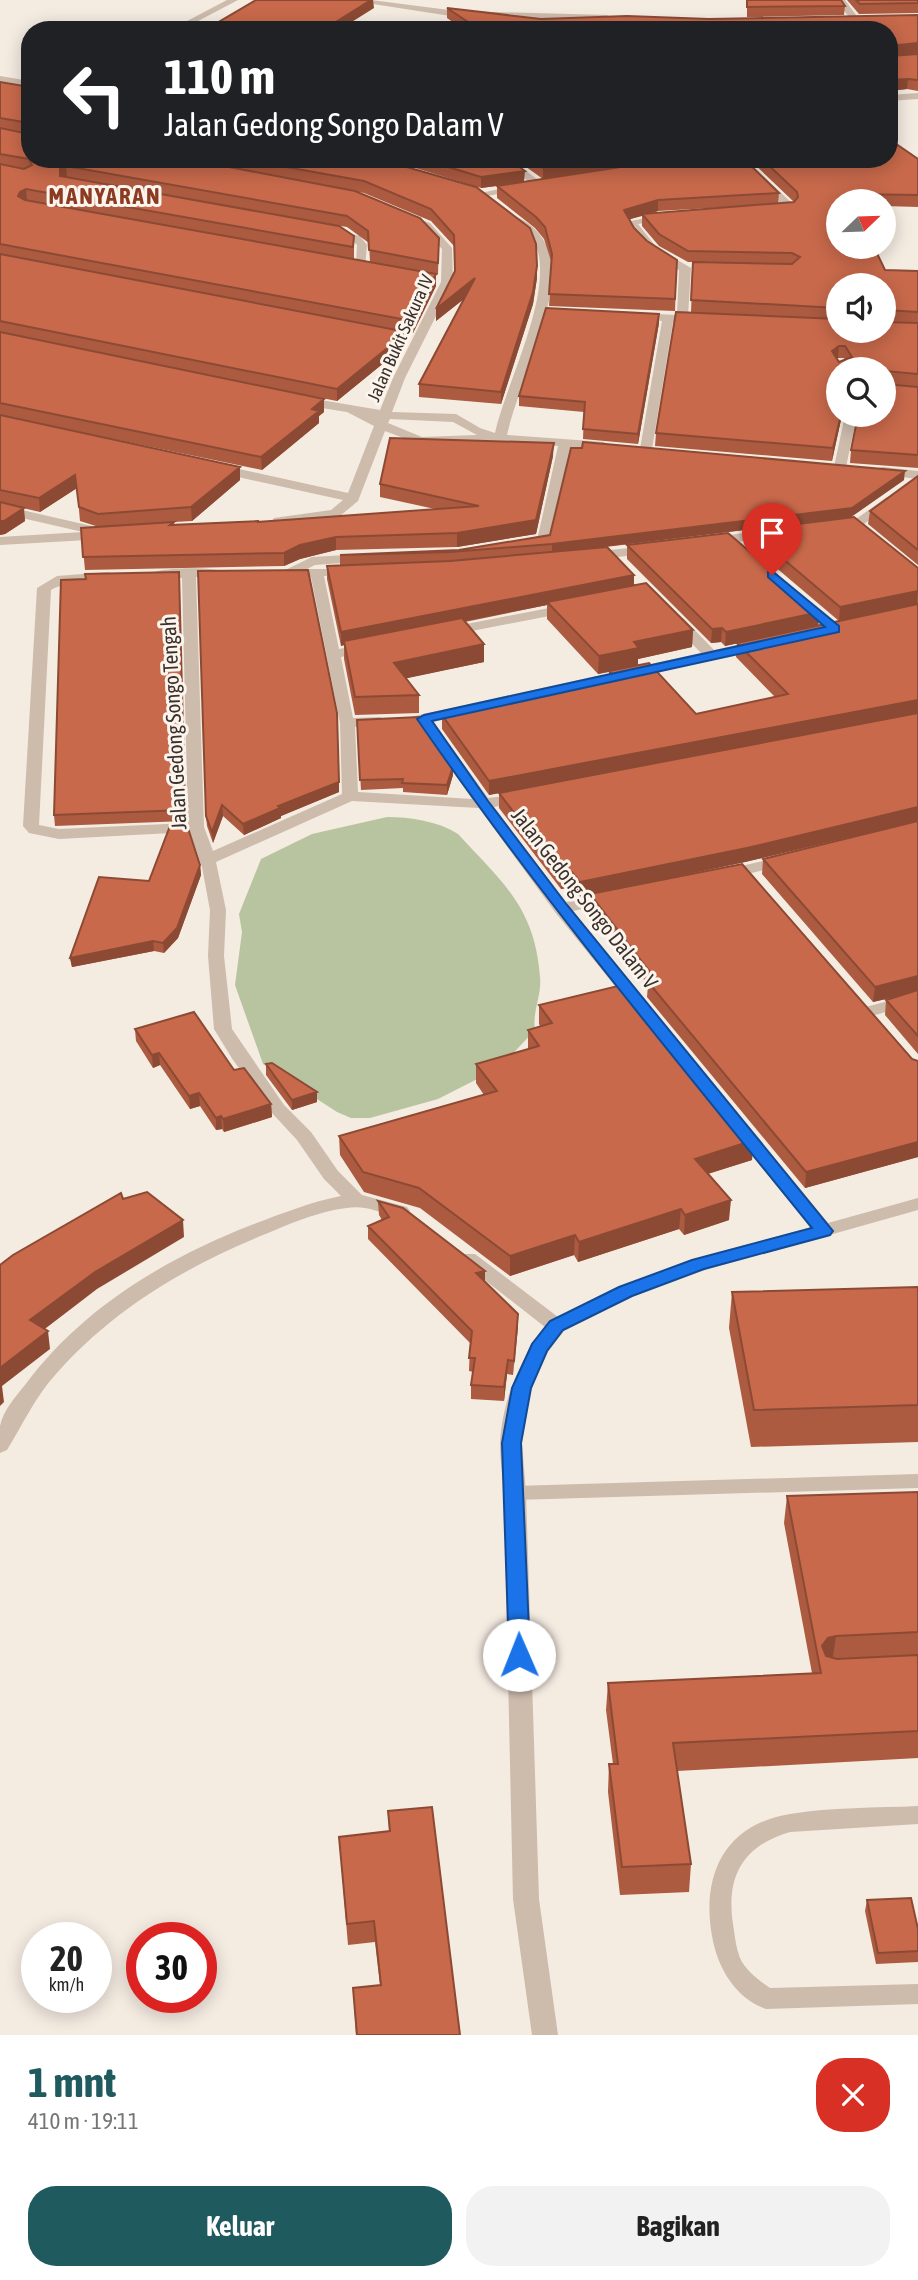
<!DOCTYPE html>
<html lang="id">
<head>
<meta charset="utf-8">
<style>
  :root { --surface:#fff; --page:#f2f2f2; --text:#222; --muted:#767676; --accent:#1f5a5e }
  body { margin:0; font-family:"Asap Condensed",sans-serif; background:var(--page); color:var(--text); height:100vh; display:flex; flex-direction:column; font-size:26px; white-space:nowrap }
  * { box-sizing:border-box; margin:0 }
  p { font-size:23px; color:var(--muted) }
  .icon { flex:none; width:38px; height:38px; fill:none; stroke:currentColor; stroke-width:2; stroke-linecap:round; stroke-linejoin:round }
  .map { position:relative; height:2035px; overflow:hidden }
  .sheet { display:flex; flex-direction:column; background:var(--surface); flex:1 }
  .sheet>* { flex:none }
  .hud { position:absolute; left:21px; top:21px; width:877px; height:147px; border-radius:28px; box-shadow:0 4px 18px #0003; background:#202124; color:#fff; overflow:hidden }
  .needle { width:46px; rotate:67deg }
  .fabs { position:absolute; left:826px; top:189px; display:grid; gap:14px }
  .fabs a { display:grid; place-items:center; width:70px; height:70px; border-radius:50%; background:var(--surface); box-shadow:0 4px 18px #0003; font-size:35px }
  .speed { position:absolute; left:21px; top:1922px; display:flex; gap:14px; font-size:35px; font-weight:700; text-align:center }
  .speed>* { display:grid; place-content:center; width:91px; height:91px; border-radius:50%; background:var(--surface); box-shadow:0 4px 18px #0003; line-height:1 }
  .speed small { font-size:18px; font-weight:400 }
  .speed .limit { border:10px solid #d22; background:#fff; color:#111 }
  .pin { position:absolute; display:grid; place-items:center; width:60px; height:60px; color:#fff; margin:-72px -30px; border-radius:50% 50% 50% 0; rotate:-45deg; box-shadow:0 0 7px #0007 }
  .pin .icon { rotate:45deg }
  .me { position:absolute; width:77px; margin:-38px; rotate:359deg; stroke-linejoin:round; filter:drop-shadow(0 0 5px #0008) }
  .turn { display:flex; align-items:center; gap:24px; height:147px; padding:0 28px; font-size:32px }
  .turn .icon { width:91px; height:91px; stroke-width:2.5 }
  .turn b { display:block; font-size:49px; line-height:60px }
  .round { display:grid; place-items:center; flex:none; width:74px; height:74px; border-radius:28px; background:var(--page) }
  .overview { display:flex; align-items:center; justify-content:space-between; height:119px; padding:0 28px }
  h1 { font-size:42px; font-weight:700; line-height:52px; color:var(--accent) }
  .cta { display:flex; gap:14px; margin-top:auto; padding:14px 28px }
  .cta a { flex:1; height:80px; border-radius:28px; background:var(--accent); color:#fff; font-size:28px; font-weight:700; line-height:80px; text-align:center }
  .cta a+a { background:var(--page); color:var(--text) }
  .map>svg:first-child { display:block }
</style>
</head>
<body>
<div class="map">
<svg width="918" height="2035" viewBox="0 0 918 2035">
  <rect width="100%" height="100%" fill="#f4ebe1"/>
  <path fill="#b8c4a0" d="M387,817C410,817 438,821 458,834C502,882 535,907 540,977C542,995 532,1012 535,1030L503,1064L491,1072L438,1099L370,1118H351L337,1112L263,1064L235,985L242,932L239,914L261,859L312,834Z"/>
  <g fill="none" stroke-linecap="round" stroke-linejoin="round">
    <path fill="#cdbbac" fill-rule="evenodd" d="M918,1474V1488L515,1500L508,1498L505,1493L508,1488L515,1486Z
      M918,1806V1824L790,1832C742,1846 726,1877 733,1924C735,1936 736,1951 742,1962C749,1973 760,1981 770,1988L918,1984V2004L766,2009C737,1999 719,1970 713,1941C700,1879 722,1825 790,1814C832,1807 876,1808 918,1806Z"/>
    <path fill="#cdbbac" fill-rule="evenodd" d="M227,0H238L181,30H170Z
      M347,0H371L457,11L607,15L611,18L607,21L457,17Z
      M836,0H845L859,19L858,21H852Z
      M0,76L30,81V87L0,82Z
      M918,93V99L889,101V95Z
      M498,159H510L545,185L536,187Z
      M734,159H745L794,205V209L791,212L771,215V211L784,207Z
      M518,185L523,188L522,190L481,197L476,194Z
      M666,214L671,217L670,219L638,224L657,248L691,268L688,316L699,320L693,323L673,322L652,449L646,453L640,449L662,321L637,319L631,316L637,313L677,315L679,270C655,259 638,245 626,222Z
      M514,216C532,222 547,239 551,259C559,308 518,385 507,435L604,442L610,446L604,450L571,447L549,542L526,547L519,543L538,536L558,446L500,442L422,445L385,431L358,501L340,516L279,525L272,521L274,518L331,510L343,500L211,471L210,468L216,464L348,493L374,426L347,412L303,405L297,401L303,397L380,410L393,378L441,282L442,249C431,237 422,229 411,221L416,218L430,223L452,248L453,282L405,378L392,412L456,414L480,428L495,433C506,383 556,290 535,243C530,233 519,227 510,221V217ZM390,419L453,422L477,435L422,437L388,423Z
      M328,228L360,236L367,245L365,268L356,266L357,245L352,240L328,232Z
      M845,415H857L846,467L840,471L834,467Z
      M883,467L918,471V479L878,474V468Z
      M887,497L894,501L892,504L864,524L876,535L869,539L849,524Z
      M0,505L96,527L97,531H105L112,535L105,539L0,545V537L83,532L0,513Z
      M771,530L776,531V537L712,545L705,541L712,537Z
      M649,546L654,547V553L590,560L583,556L590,552Z
      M363,554L370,558L368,561L315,565L307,569H354V575L324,576L339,649L367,644L374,648L372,651L341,657L353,718L380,717L387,721L380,725L355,727L358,792L472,799L420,723H410L408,720L410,717L701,653L673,624V618H683L714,650L760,640L767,644L760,648L433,721L488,798L525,794L527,797L525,800L494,807L566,902L613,893L619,895L621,898L619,901L573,911L647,1003L638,1008L632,1007L555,912L479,808L352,801L216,862L226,910L224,956L232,1029L284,1105L311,1132L338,1171L362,1195L407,1207L410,1211L407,1215C393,1219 379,1210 365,1208C355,1206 344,1208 334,1210C311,1215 289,1224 268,1233C188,1265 113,1309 56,1374C35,1397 23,1424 7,1450L0,1453C0,1444 0,1434 0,1426C3,1411 16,1396 25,1385C82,1308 166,1258 254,1224C283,1213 311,1202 341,1196L324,1179L297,1140L272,1113L233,1060L214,1029L208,956L210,910L202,867L190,832L59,839L29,833L23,826L37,588L57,576L108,572L115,576C99,589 70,578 51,590L39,825L59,829L188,823L182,578H157L150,574C158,567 219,566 227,573L220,577H196L204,827L213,851L342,794L340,723L311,577H286L279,573L312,557Z
      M802,596L840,626V632H830L797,603L795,600Z
      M570,604L577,608L575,611L446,636L439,632L446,628Z
      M784,856L790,858L792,861L790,864L726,879L718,874L720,871Z
      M918,993V1003L868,1017L859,1012L862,1008Z
      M740,1122L747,1124L828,1223L918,1198V1210L705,1270L632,1297L564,1331L548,1352L531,1388L522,1443L526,1493L539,1899L558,2035H532L513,1899L504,1493C503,1477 500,1460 500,1444C502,1402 519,1360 545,1327L458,1259L461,1254H475L558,1317L618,1287L691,1260L811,1227L733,1132L731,1128Z"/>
  </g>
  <path fill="#ac5a40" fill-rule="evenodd" d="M747,0L845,6L844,15L747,17Z
    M847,0H918V13L859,14Z
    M447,8L541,19H709L918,15V54L890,56L918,54V91L907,89L889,91V30H464L447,18Z
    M0,82L30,87V159H379L537,278L533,304L501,404L419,397V384L464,299L436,321L455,272L454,246L431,221L364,193L314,183L439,238L438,275L436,274V286L413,333L407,332V344L337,401L250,384L324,399V412L319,416V423L262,470L7,417L240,467V480L192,521L174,522V525L259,522L435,509L380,497V484L553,456L536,534L457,547L336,550L300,559L284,566L85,570L81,528L99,527L80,521L77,488L40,512L23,508L25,521L5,534L0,535ZM293,218L347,227L369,243L370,262L354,259V247Z
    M386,159H509L524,182L543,179L515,159H744L779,193L778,204L794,202L749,159H918V207L884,206V201H838L885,270L918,271V468L850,463L851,450L884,415L838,369V415H842L832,461L655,446L656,433L691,312L693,262H688L659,246L642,226V216L630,219L634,228L647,241L677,260L675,311L549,306L552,264L544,239L535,228L497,198V186L512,184L481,188ZM729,207L649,214L658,211ZM838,285L884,331H838ZM838,358H844L845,360L839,362L836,359Z
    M659,323L638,444L583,439L584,412L519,406V396Z
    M918,476V565L868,524L870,511Z
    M904,480L851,517L589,549L693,630L692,647L638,659V665L696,714L775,697L736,657L737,643L839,621L748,544L749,530L918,568V821L745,862L623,888L912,1059L918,1061V1157L805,1188L647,997L648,985L589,909L590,895L579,897L572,887L561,889L499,808V793L489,795L442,729V715L609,681V672L598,674L547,619V605L465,622L484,662L406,678L419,695V713L355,715L344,659V645L341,646L327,579V566L340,565V555L459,550Z
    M627,545L820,612L818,626L725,646L721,642L711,643L627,559Z
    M179,572L185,821L55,826L54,815L86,579Z
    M337,713L339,792L281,816V818L244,835L223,816L213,843L207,826L206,816Z
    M357,720L453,775L447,795L403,792V788L361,790Z
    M918,821V1054L885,1015L886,1000L904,995L873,1002L762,874L763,859Z
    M200,865L201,875L178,938L164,953L154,951L72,967L70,958L149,881Z
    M539,1005L752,1160L708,1174L729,1220L684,1235L679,1229L578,1262L574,1255L510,1276L420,1208L364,1192L340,1155L339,1136L484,1095L476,1083V1064L528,1049V1030L540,1026L539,1024Z
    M135,1029L234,1070L271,1104L272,1117L224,1132L222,1129L216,1130L200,1106L190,1109L160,1065L153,1068L136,1041Z
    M266,1064L317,1102L292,1110L266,1075Z
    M378,1201L485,1282L518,1314L513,1375L507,1374L504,1401L471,1399V1385L473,1372L469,1371L470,1343L368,1239V1226L382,1220L379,1215Z
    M918,1287V1442L751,1447L729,1328L732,1292Z
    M918,1492V1758L677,1771L691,1864L689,1892L620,1895L608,1792L609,1764H613L606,1710L608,1683L812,1673L784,1523L787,1496Z
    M388,1811L460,2035H356L353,1988L380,1985L375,1942L348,1945L339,1837L389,1832Z
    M867,1900L918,1929V1962L876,1964L865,1911Z"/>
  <path fill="#8c4a34" d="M371,0H373L374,8L339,30H323Z
    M918,43V53L889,56V46Z
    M908,79L907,89L889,91V80Z
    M604,159H680L543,179V168Z
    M66,166L67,177L61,187L60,168Z
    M525,171L524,182L481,188V177Z
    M26,189L27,200L21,204L18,196L20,192Z
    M658,200V211L624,221V210Z
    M537,266V278L533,304L501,404V392Z
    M436,274V286L413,333L412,321Z
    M475,278V290L436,321V309Z
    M659,314V323L638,444V434Z
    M407,332V344L337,401V389Z
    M839,346L838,358L830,363L832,351Z
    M324,399V412L319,416V423L262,470L261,457L312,409Z
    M841,415H842L832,461L833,448Z
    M554,443L553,456L536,534L457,547V533Z
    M240,467V480L192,521L191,507Z
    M905,471L904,480L851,517L552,553V544Z
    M75,475L77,488L40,512L39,498Z
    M24,508L25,521L5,534L0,535V521Z
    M336,537V550L300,559L284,566V553L300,545Z
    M634,575V588L547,602V605L344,645V641V645L341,646V632Z
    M918,591L917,604L839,621L840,607Z
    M820,612L818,626L725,646L726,632Z
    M722,628L721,642L711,643L712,629Z
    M693,630L692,647L638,659V665L598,674L599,656L634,642Z
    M484,644V662L394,681V663Z
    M918,700V714L489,795V781Z
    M453,766V775L447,795V785Z
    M339,782V792L281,816V818L244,835L243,824L278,806Z
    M222,805L223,816L213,843L212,832Z
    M918,807V821L745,862L579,897L580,882Z
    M200,865L201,875L178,938L164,953L163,943Z
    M572,872V887L561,889V874Z
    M153,941L154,951L72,967L70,958Z
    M918,976V991L873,1002L875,987Z
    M159,1053L160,1065L153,1068L152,1055Z
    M317,1092V1102L292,1110V1100Z
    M199,1093L200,1106L190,1109L189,1096Z
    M271,1104L272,1117L224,1132L223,1119Z
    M221,1116L222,1129L216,1130V1118Z
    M754,1140L752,1160L694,1178L695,1159Z
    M918,1142V1157L805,1188L806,1172Z
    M731,1200L729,1220L684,1235L685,1215Z
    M681,1209L679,1229L578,1262L579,1242Z
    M183,1220L184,1237L97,1289L33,1338L30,1320L95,1272Z
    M575,1235L574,1255L510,1276V1256Z
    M485,1271V1284L476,1273Z
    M518,1314V1328L513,1375L514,1361Z
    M48,1331L50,1349L2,1386L4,1402L0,1406V1368Z
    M508,1360L507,1374L504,1401V1387Z
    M836,1636L832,1663L824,1665L822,1646L828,1638Z"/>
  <path fill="#c8694b" stroke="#8c4a34" stroke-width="2" fill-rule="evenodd" d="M256,0H371L323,30L295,29L292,30H205Z
    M747,0H841L845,6L747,7Z
    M856,0H918V3L860,4Z
    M447,8L541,19L627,16L709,19L918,15V43L889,46V30H480Z
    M918,54V80L908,79L889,80V55L890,56Z
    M0,82L30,87V124L29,123L0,118Z
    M0,128L29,134L30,133V159H187L355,191L420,218L439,238L438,263L369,250L368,231L347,216L66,166L60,168V176L339,226L354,236L353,247L26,189L20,192L18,196L25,200L436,274L412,321L0,244V164L24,169L32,165L29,159L0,154Z
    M889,139L918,159V195L850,194L853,201H838V247H874L885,270L918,271V312L885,310L884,313V285H838V308L691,300L693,262L792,264L800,257L792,253L688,251L659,234L642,214L794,202L798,197L797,192L762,159H889Z
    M242,159H379L476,187L530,228L536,244L537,266L533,292L501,392L419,384L475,278L436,309L455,271L454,235L431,209L364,181Z
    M422,159H509L525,171L481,177Z
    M530,159H604L543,168Z
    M673,159H744L779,193L658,200L624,210L634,228L647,241L677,260L675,299L549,294L552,254L545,227L536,217L497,186Z
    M0,254L407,332L337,389L0,321Z
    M546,308L659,314L638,434L583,429L585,402L519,396Z
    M676,312L838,319V331H884V322L918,323V374L885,371L884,377V369H838V415H841L833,448L656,433ZM839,346H845L852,357L839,362L832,351Z
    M0,332L324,399L312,409L319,411L261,457L0,403Z
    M884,383L885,384L918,387V455L851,450L858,415H884Z
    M0,415L240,467L191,507L98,514L79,507L75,475L39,498L0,490Z
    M390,438L554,443L536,520L457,533L336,537L300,545L284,553L83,557L81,528L174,522L170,525L259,521L257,522L479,506L380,484Z
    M583,442L905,471L852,508L552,544L450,552L340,555L459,550L550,535L571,448H582Z
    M918,476V550L870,511Z
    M0,502L24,508L4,521H0Z
    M854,517L918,568V591L840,607L749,530Z
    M728,533L820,612L726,632L722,628L712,629L627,545Z
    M607,547L634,575L341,632L327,566L450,561Z
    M308,570L337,713L339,782L278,806L280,808L243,824L222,805L212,832L206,816L198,571Z
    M179,572L185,810L54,815L61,580L86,579L85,574Z
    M646,583L693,630L634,642L639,648L599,656L547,602Z
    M918,604V700L489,781L442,715L617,679L609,671L649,663L696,714L788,694L737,643Z
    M462,618L484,644L394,663L419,695L355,697L344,641Z
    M918,713V807L747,848L580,882L572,872L561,874L499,793Z
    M419,717L453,766L447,785L402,783L403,779L360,780L357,720Z
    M918,821V976L875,987L763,859Z
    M187,825L200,865L177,928L163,943L153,941L70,958L99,877L149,881L170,826Z
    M742,864L912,1059L918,1061V1142L806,1172L648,982L656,980L590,894Z
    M626,984L754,1140L695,1159L731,1200L685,1215L681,1209L579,1242L575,1235L510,1256L419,1188L363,1172L339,1136L497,1091L476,1064L539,1046L528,1030L552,1023L539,1005Z
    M918,990V1036L886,1000Z
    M194,1012L234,1070L244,1068L271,1104L223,1119L221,1116L216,1118L199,1093L189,1096L159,1053L152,1055L135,1029Z
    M272,1063L317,1092L292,1100L266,1064Z
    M147,1192L183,1220L95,1272L30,1320L48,1331L0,1368V1265L13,1255L121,1193L123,1199Z
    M378,1201L403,1208L485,1271L476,1273L518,1314L514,1361L508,1360L504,1387L471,1385L475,1358H469L472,1331L368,1226L389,1217Z
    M918,1287V1405L754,1410L732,1292Z
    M918,1492V1632L836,1636L828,1638L822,1646L826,1656L837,1659L918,1655V1731L673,1743L691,1864L622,1867L609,1764H618L608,1683L821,1673L787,1496Z
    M432,1807L460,2035H357L353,1988L381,1985L374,1921L347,1924L339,1837L390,1831L388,1811Z
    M911,1898L918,1929V1951L878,1953L867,1900Z"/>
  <path fill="#1a73e8" stroke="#114b97" stroke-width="2" d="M772,571L839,626V632L432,721L488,801L567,905L833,1231L830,1235L704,1269L632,1296L563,1330L547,1351L531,1388L521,1443L530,1655L527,1661L519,1664L512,1661L509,1655L502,1443L512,1388L532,1344L550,1321L619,1287L692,1260L812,1228C677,1061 539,896 417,719L424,715L825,627L768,577V572Z"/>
  <g text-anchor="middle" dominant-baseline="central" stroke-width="6" stroke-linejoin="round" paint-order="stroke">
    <g font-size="18" fill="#3b302b" stroke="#fbf5ee">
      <text transform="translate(400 338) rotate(-66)">Jalan Bukit Sakura IV</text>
    </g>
    <g font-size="21" fill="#3b302b" stroke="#fbf5ee">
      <text transform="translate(173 723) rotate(-93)">Jalan Gedong Songo Tengah</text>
      <text transform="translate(585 898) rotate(52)">Jalan Gedong Songo Dalam V</text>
    </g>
    <g font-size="23" font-weight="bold" letter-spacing="2" fill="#8c3b22" stroke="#fbf5ee">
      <text x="105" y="196">MANYARAN</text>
    </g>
  </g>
</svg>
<div class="fabs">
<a><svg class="needle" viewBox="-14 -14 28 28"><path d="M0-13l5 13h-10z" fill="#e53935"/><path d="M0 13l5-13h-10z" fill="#767676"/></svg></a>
<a><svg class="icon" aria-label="sound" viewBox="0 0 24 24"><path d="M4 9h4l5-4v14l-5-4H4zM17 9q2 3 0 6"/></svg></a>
<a><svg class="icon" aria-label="search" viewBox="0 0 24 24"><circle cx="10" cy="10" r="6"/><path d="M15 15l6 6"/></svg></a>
</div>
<div class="speed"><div>20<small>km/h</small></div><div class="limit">30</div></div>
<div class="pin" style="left:772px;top:575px;background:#d93025"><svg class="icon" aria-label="arrive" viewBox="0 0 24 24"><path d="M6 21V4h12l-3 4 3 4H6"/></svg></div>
<svg class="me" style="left:519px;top:1655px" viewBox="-20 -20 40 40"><circle r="19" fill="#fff"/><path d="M0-13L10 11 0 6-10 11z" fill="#1a73e8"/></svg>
<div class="hud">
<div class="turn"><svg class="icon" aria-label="left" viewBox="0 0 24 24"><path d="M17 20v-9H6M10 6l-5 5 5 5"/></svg><div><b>110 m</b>Jalan Gedong Songo Dalam V</div></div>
</div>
</div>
<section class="sheet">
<div class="overview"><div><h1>1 mnt</h1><p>410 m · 19:11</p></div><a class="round" style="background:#d93025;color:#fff"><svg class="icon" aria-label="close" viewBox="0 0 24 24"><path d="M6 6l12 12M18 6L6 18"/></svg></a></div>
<div class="cta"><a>Keluar</a><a>Bagikan</a></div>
</section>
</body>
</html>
